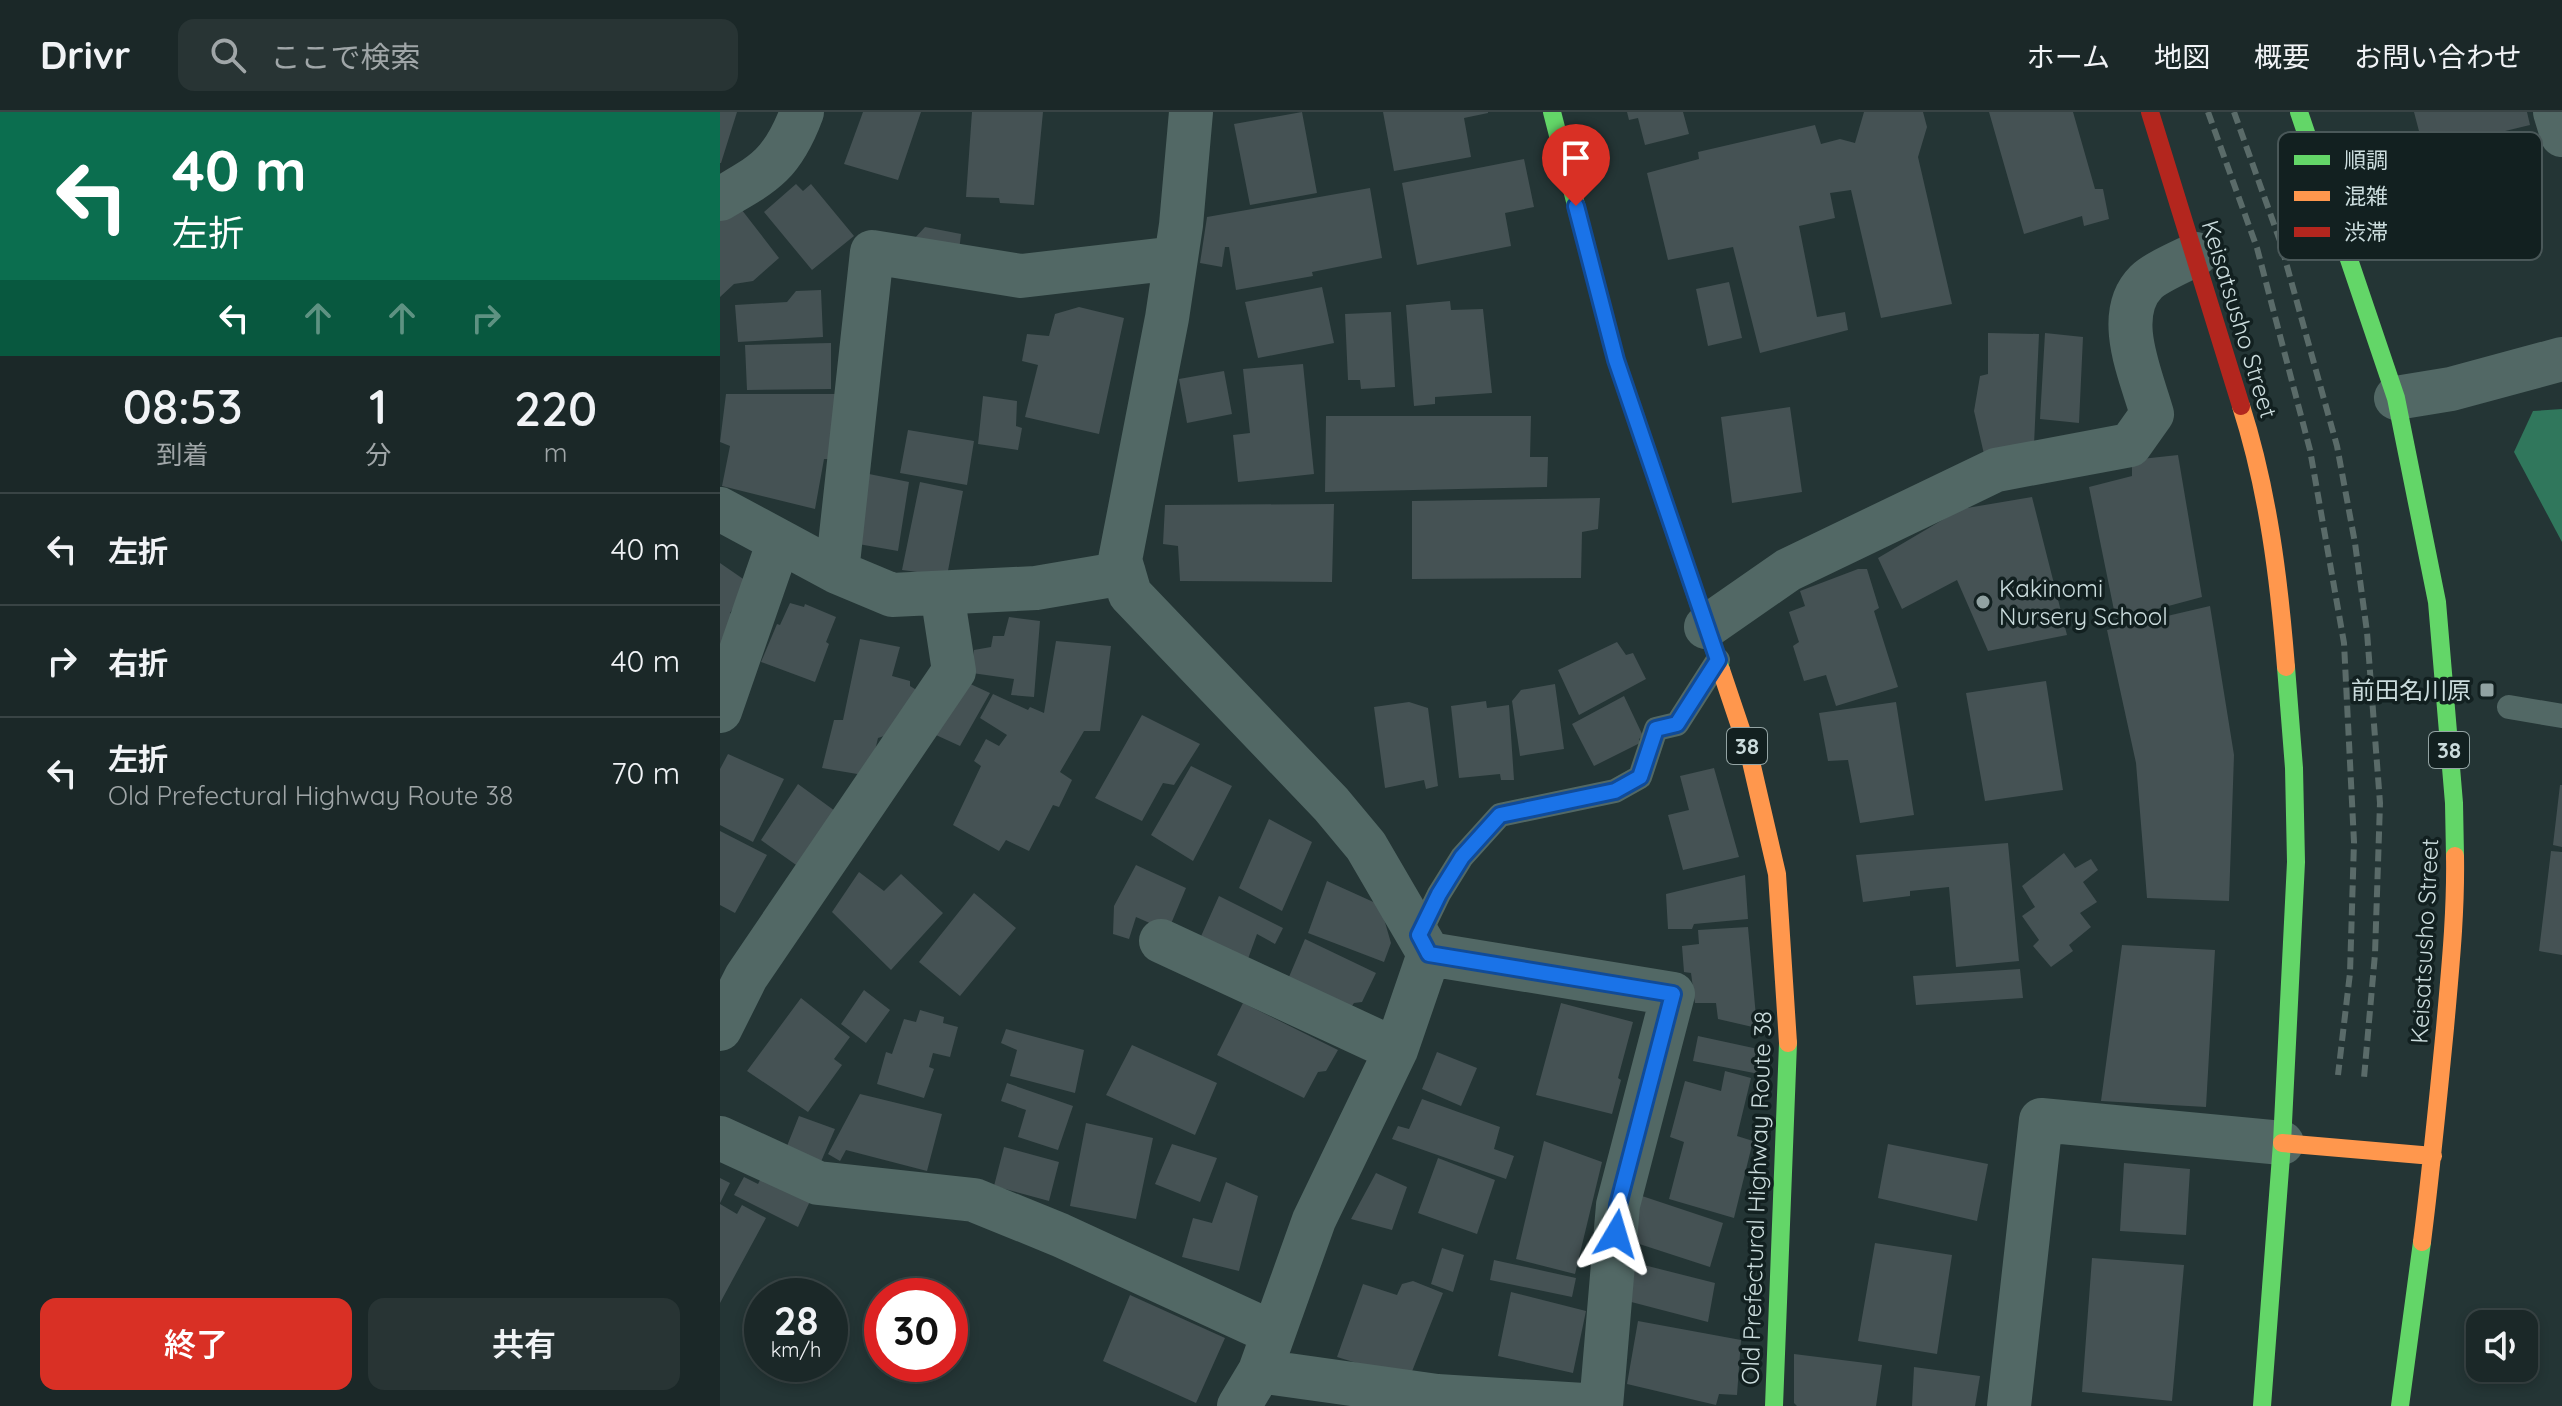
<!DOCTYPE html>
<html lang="ja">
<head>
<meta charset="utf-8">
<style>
  :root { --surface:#1b2828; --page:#283434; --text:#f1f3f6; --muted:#a0a6a8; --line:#394445; --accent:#d93025 }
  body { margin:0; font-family:Quicksand,"Noto Sans JP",sans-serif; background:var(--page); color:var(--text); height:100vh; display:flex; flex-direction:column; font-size:30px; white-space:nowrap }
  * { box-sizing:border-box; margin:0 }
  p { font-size:26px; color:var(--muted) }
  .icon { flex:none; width:44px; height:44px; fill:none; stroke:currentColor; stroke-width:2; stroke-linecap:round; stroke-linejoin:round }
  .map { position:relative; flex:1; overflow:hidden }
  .drawer { display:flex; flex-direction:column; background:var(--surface); width:720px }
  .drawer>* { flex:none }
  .banner { background:#0b6e4f; color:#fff; overflow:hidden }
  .controls { position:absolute; left:1746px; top:1198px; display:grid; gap:16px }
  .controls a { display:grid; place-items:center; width:72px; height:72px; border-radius:16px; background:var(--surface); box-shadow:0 4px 12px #0003,0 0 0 2px var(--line); font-size:40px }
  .speed { position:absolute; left:24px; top:1166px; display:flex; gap:16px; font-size:40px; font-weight:700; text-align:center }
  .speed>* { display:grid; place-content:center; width:104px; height:104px; border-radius:50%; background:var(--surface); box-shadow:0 4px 12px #0003,0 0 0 2px var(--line); line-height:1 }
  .speed small { font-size:20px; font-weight:400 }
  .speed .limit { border:12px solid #d22; background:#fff; color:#111 }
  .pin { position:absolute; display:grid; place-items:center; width:68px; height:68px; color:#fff; margin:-82px -34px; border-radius:50% 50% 50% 0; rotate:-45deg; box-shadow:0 0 8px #0007 }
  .pin .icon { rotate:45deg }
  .me { position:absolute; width:88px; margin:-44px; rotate:7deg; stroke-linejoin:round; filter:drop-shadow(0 0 6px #0008) }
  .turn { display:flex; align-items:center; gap:28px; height:168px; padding:0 40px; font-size:36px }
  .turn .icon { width:104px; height:104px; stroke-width:2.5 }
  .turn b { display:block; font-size:56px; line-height:68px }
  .lanes { display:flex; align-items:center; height:76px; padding:0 40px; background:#0003; justify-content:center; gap:40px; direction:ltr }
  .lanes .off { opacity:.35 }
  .eta { display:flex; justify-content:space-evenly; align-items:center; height:136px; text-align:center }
  .eta b { font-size:48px; font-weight:600; line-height:56px }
  .action { display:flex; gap:16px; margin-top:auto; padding:16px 40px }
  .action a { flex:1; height:92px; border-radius:16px; background:var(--accent); color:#fff; font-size:32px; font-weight:600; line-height:92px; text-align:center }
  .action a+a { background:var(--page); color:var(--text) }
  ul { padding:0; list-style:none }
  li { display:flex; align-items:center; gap:24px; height:112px; padding:0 40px; border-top:2px solid var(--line) }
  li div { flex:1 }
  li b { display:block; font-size:30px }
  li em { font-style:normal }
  header { display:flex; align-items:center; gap:48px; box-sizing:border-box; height:112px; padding:0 40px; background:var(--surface); border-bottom:2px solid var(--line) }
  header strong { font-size:38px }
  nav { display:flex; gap:44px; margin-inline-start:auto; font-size:28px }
  .search { width:560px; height:72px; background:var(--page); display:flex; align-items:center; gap:20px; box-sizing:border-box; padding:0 28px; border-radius:16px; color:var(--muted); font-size:30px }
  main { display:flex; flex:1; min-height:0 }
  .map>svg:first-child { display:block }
</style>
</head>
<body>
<header>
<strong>Drivr</strong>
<div class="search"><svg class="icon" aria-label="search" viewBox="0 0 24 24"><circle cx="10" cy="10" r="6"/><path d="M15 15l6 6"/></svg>ここで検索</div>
<nav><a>ホーム</a><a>地図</a><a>概要</a><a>お問い合わせ</a></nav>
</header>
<main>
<section class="drawer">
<div class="banner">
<div class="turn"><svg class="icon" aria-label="left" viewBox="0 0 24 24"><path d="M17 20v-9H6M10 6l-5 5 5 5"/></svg><div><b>40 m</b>左折</div></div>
<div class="lanes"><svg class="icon" aria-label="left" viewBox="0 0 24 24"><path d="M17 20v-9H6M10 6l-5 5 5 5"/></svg><svg class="icon off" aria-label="ahead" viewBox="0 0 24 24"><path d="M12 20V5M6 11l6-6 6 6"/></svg><svg class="icon off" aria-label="ahead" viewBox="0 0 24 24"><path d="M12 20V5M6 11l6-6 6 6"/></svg><svg class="icon off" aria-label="right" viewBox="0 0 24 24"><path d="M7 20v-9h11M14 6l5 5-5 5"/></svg></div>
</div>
<div class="eta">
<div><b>08:53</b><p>到着</p></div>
<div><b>1</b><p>分</p></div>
<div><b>220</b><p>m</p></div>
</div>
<ul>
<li><svg class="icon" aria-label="left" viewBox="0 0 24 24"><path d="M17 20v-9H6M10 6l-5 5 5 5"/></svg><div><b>左折</b></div><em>40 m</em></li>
<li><svg class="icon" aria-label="right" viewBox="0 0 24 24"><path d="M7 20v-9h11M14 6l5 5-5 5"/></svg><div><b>右折</b></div><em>40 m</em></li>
<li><svg class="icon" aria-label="left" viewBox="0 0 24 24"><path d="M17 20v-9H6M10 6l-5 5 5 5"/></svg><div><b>左折</b><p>Old Prefectural Highway Route 38</p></div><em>70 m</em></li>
</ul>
<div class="action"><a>終了</a><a>共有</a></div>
</section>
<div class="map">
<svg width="1842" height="1294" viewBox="0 0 1842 1294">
  <rect width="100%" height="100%" fill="#243535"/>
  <path fill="#30775c" d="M1842,297V430L1794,340L1813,299Z"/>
  <path fill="#455254" d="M0,0H17L1,51H0Z
    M143,0H201L178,68L124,52Z
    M252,0H323L314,93L280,91L279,86L246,85Z
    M582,0L597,81L530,93L514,12Z
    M663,0H768V1L744,6L751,45L674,59Z
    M907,0H963L969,22L925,33L918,6L909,8Z
    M1144,0H1203L1207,15L1198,45L1232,192L1161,206L1131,78L1110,81L1115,106L1079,114L1097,205L1125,200L1128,218L1040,241L1013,135L948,148L927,61L979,47L978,40L1095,13L1101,32L1120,27L1135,31Z
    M1269,0H1353L1375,77H1383L1389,107L1364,114L1362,104L1304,122Z
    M1694,0H1807L1810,13L1781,20L1800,97L1724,115Z
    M804,47L814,95L785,101L791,134L697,153L682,71Z
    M76,72L83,79L91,72L134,124L92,158L44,100Z
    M650,76L662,146L592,160L593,164L516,178L509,135H505L502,155L480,151L487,105Z
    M18,93L59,146L33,169L14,172L0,185V108Z
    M205,115L241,122L238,148L183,139Z
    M1009,170L1022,226L988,234L976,177Z
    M602,175L614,231L538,246L525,190Z
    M101,178L103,225L18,230L15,193L67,190L76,179Z
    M730,189L731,198L763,197L772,281L715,285V292L694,294L686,193Z
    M359,195L404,206L379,322L305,305L318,253L302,249L307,222L329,224L335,202Z
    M671,200L675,275L641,277L640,268H628L625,202Z
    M1268,221L1319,222L1314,333L1264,342L1254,299L1260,264L1268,262Z
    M1325,221L1363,225L1359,311L1320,307Z
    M111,231V277L27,278L25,233Z
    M583,252L594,362L518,370L513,323L530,321L523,257Z
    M504,259L512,302L467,311L459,267Z
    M6,282H127L116,347H104L95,397L2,374L10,334L0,330Z
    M263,284L297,289L296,314L302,316L298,338L258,332Z
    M1070,295L1082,380L1012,391L1001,305Z
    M606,304H811L810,345H828L827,375L605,380Z
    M188,318L254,329L247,373L180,361Z
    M1458,343L1482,485L1396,508L1369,375L1412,364V348Z
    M139,360L189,370L178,439L127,430Z
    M200,370L243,379L227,464L182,458Z
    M1312,385L1347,523L1268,539L1237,468L1182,497L1158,446L1241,397Z
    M880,386L878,417L862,420L861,466L692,467V389Z
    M614,392L612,470L460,469L458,434L443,432L445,393Z
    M0,451L29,471L10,501L19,508L0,559Z
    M1138,457H1147L1159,496L1154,499L1178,575L1116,594L1106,563L1084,569L1073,534L1079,530L1069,500L1085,494L1080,479Z
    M70,491L84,495L85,492L116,505L106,530L109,532L95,570L41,550L57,512L60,513Z
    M1490,494L1514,643L1509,789L1427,786L1416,651L1387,518Z
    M289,505L320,509L314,585L291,583L294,567L252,561L254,538L271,535L273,524H284Z
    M140,527L180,535L172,564L190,569V574L198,579L170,622L158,626L149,664L102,656L114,608H123Z
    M336,529L391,534L380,619H364L340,660L352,668L339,695L333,693L309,739L286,728L279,739L233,713L261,654L254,649L266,627L279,634L287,623L260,606L273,582L308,598L310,595L324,601Z
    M897,530L906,543L913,541L926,567L859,603L838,558Z
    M1326,569L1343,678L1265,689L1246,581Z
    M246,570L270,581L240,634L216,623Z
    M835,572L844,637L800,644L792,589L801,578Z
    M904,584L923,624L919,627L920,631L874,654L852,612Z
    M766,589L767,596L789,593L794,668H781L780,662L739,666L731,594Z
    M689,590L708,596L718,674L706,677L704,668L665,676L654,595Z
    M1176,590L1194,703L1140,711L1128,648L1108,649L1099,601Z
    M422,603L480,632L454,673L443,671L422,709L375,686Z
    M8,642L64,667L33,730L0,713V657Z
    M471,654L512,674L473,749L431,723Z
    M994,656L1019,745L963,758L948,703L969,698L960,664Z
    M78,672L115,699L79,755L41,728Z
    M1840,673H1842V735L1833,733Z
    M549,707L592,730L562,799L519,776Z
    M0,719L47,743L15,801L0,793Z
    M1288,731L1299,849L1236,855L1229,775L1190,779V784L1143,790L1136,743Z
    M1831,739L1842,740V843L1819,839Z
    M1344,741L1355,756L1371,747L1378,758L1363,770L1377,790L1360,801L1371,815L1349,833L1353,839L1331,855L1313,834L1319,828L1302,804L1315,795L1302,774Z
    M416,753L466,776L448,819L416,805L409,827L393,822L394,794Z
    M139,760L164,779L181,762L223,801L171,858L112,800Z
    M1025,763L1028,807L974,812L972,817H948L946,782Z
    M607,769L660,793L671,831L664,850L588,821Z
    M254,781L296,816L240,884L199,850Z
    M499,784L563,816L555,832L537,822L525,855L478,831Z
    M1028,815L1037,916L998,907L996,891H975L971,861L964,860L962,834L979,832L978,818Z
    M585,827L656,861L642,890L634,891L625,903L566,872Z
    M1402,833L1495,838L1486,995L1381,989Z
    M1300,857L1303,886L1196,893L1193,864Z
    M144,878L170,898L146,931L121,912Z
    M81,886L130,925L114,947L122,953L88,1000L27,959Z
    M523,891L618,938L606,959L598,960L584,986L497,943Z
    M841,891L913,910L898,966L901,968L892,1002L816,983Z
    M200,898L224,905L223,911L238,915L230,945L213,941L209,955L214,957L204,986L157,972L166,940L172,942L184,907L196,910Z
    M286,917L364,938L355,981L290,964L297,938L281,931Z
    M978,924L1038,937L1039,962L973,949Z
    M412,933L497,971L475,1023L386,983Z
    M717,940L757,956L741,994L702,977Z
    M1005,959L1031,966L1017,1024L1033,1029L1014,1106L949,1087L964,1030L950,1025L965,969L1001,979Z
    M287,971L353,994L338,1038L298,1025L306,998L281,989Z
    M140,982L222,1002L207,1059L126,1038L120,1049L108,1042Z
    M702,987L780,1015L774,1037L794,1044L786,1067L672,1027L678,1014L689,1017Z
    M79,1004L115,1017L100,1052L65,1039Z
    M366,1011L433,1026L416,1107L350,1094Z
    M824,1029L882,1050L855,1162L796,1147Z
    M452,1032L497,1046L480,1090L435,1072Z
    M1168,1032L1268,1052L1257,1109L1158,1086Z
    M284,1035L339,1050L329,1089L274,1074Z
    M718,1046L775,1068L757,1122L698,1101Z
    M1404,1051L1470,1057L1466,1123L1400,1119Z
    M656,1061L687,1075L672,1118L631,1107Z
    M43,1062L92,1085L78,1115L14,1083L24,1065L38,1072Z
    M0,1066L10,1071L0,1091Z
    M506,1070L538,1084L519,1159L462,1145L473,1106L492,1111Z
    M919,1083L1003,1111L990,1155L904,1127Z
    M0,1092L17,1102L22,1093L46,1106L0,1191Z
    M1155,1131L1232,1143L1217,1242L1138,1229Z
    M722,1136L744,1143L733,1180L711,1172Z
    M1372,1146L1464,1153L1452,1289L1362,1280Z
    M774,1148L856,1166L852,1185L770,1168Z
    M904,1148L995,1171L988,1210L896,1186Z
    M693,1169L723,1181L689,1267L617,1245L643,1172L677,1183L682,1172Z
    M791,1180L866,1199L853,1261L778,1244Z
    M410,1183L505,1226L476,1291L383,1249Z
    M918,1209L1021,1228L1017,1283L999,1282L996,1293L907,1272Z
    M1074,1242L1162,1253L1156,1294H1077L1074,1291Z
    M1194,1255L1260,1264L1255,1294H1192Z"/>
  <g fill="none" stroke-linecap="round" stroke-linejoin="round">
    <path stroke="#526865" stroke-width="24" d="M1789,595L1842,604
      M699,823L719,782L742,745L780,703L895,679L920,665L936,617L957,612L998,548"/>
    <path stroke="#526865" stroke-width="44" d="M471,0L461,113L447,206L400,448L410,482L611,692L646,734L709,842L676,938L594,1108L540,1259L519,1294
      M1835,0L1842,23
      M0,87C46,61 63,51 82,0
      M1676,286L1731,277L1842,247
      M0,397L117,460L172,483L316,476L404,461
      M117,460L152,140L301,164L456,146
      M986,515L1068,458L1276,358L1410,333L1432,302C1421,263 1393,203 1426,170C1436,160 1463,149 1476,142
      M0,599L59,429
      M441,829L676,938
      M709,842L953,882L898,1093L881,1294
      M0,917L26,865L234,559L222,481
      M0,1026L98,1071L254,1088L340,1123L553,1221
      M540,1259L717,1284L880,1294
      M1289,1294L1321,1008L1562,1031"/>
    <path stroke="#63d668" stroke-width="18" d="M832,0L896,248L1001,558
      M1579,0L1676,286L1717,490L1734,691L1735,744
      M1054,1294L1068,931
      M1542,1294L1562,1031L1576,750L1574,656L1566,555
      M1680,1294L1702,1130"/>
    <path stroke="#ff974d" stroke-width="18" d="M1521,294C1548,378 1559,467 1566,555
      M1001,558L1029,641L1057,762L1068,931
      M1562,1031L1713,1044
      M1702,1130C1711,1059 1718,988 1725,916C1730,859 1736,802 1735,744"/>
    <path stroke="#b3261e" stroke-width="18" d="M1430,0L1521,294"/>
    <path stroke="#5a6b69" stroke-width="6" stroke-dasharray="12 6" stroke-linecap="butt" d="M1488,0L1537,136L1590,338L1624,531L1634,730L1630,861L1618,963
      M1514,0L1560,129L1617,334L1635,431L1647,520L1660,691L1655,842L1644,966"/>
  </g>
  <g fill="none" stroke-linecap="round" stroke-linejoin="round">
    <defs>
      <path id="route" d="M856,94L896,248L998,548L957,612L936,617L920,665L895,679L780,703L742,745L719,782L699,823L709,842L953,882L898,1093L896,1122"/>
    </defs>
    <use href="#route" stroke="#114b97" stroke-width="20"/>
    <use href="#route" stroke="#1a73e8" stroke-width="14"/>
  </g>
  <g fill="#91a2a2" stroke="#122020" stroke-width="3">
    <circle cx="1263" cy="490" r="8"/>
    <rect x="1759" y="570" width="16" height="16" rx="4"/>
  </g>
  <g text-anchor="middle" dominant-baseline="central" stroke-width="7" stroke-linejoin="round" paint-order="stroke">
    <g fill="#122020" stroke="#94a4a4" stroke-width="2">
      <rect x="1007" y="616" width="40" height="36" rx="6"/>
      <rect x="1709" y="620" width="40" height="36" rx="6"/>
    </g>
    <g font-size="22" font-weight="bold" fill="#cbdcdd">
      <text x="1027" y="634">38</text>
      <text x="1729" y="638">38</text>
    </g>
    <g font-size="24" fill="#cbdcdd" stroke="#122020">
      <text transform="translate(1520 207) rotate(73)">Keisatsusho Street</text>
      <text transform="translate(1704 829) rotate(-87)">Keisatsusho Street</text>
      <text transform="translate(1036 1086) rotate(-88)">Old Prefectural Highway Route 38</text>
    </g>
    <g font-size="24" fill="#cbdcdd" stroke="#122020" text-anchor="start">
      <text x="1279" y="476">Kakinomi<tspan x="1279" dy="28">Nursery School</tspan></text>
      <text x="1751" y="578" text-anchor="end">前田名川原</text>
    </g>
  </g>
  <rect x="1558" y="20" width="264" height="128" rx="12" fill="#122020" stroke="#4a5859" stroke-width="2"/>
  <rect x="1574" y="43" width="36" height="10" fill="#63d668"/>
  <rect x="1574" y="79" width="36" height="10" fill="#ff974d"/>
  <rect x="1574" y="115" width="36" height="10" fill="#b3261e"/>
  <g font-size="22" fill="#cbdcdd">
    <text x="1624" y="56">順調</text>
    <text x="1624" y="92">混雑</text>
    <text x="1624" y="128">渋滞</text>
  </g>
</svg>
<div class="controls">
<a><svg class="icon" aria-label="sound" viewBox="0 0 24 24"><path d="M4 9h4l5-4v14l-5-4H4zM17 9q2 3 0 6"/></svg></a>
</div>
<div class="speed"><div>28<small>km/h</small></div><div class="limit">30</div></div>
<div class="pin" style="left:856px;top:94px;background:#d93025"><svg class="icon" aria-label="arrive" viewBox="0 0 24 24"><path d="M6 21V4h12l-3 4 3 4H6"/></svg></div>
<svg class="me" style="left:896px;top:1122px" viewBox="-20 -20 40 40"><path d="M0-17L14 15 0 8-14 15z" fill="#1a73e8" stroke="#fff" stroke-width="4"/></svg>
</div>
</main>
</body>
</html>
